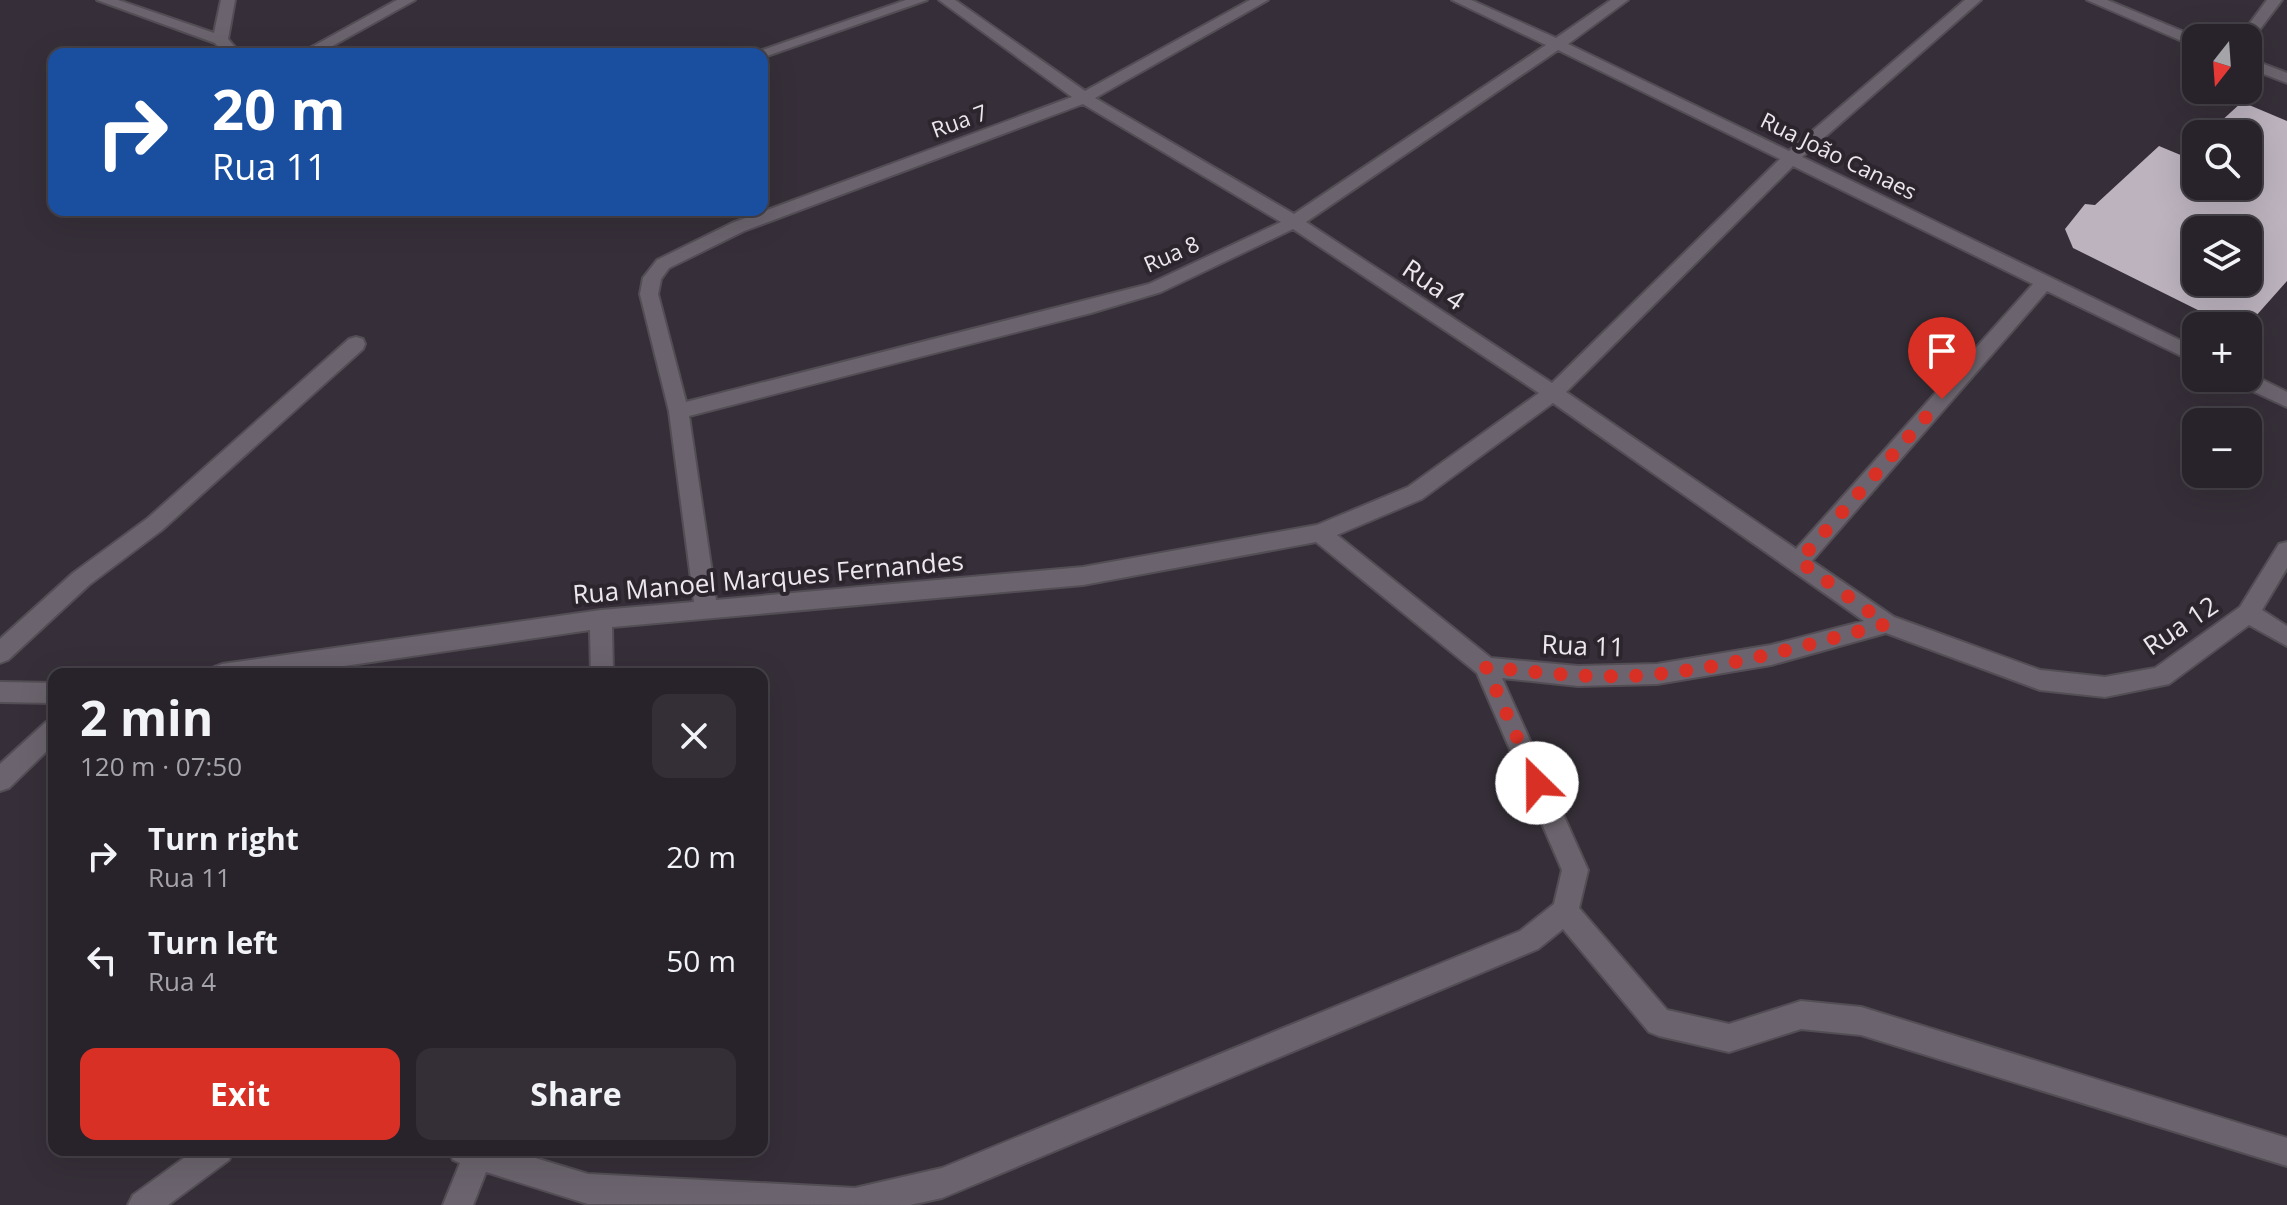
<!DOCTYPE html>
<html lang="en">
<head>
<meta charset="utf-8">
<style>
  :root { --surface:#28232b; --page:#342f37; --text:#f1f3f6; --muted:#a5a4a9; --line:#444047; --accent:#d93025 }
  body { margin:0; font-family:"Open Sans",sans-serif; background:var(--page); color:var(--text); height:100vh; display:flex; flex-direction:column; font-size:30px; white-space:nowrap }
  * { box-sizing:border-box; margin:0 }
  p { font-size:26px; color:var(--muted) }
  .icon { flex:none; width:44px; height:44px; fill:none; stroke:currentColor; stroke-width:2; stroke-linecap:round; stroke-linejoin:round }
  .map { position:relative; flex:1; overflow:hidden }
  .drawer { position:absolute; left:48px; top:668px; width:720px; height:488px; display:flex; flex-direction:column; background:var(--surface); border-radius:16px; box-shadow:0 8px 32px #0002,0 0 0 2px var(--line) }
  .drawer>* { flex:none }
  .top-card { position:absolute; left:48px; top:48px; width:720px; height:168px; border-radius:16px; box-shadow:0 8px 32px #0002,0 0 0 2px var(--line); background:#1a4fa0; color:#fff; overflow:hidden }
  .needle { width:52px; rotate:197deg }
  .buttons { position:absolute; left:2182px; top:24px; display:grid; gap:16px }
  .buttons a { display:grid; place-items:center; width:80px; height:80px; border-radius:16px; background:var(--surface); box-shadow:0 8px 32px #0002,0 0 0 2px var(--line); font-size:40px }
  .pin { position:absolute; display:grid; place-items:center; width:68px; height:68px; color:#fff; margin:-82px -34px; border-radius:50% 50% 50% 0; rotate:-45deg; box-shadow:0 0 8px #0007 }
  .pin .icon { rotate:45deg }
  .me { position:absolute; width:88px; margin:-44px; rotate:337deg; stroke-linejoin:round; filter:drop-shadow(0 0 6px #0008) }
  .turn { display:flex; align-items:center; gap:28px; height:168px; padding:0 32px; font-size:36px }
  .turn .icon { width:104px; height:104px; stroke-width:2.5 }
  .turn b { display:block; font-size:56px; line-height:68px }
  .round { display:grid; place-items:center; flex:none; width:84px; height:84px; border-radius:16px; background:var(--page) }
  .overview { display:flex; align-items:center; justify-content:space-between; height:136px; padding:0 32px }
  h1 { font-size:48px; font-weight:700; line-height:60px }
  .cta { display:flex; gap:16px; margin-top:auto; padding:16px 32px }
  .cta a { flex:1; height:92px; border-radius:16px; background:var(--accent); color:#fff; font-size:32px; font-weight:700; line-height:92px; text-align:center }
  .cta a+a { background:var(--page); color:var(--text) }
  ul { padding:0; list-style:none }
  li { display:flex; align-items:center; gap:24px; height:104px; padding:0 32px }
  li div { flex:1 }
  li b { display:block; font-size:30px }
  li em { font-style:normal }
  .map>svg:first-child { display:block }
</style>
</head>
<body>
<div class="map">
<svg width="2287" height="1205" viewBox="0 0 2287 1205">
  <rect width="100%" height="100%" fill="#362f39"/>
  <path fill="#bcb3bf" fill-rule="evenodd" d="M2242,102L2287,121V281L2247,326H2230L2073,248L2065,229L2085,204L2095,205L2159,146L2183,156L2196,144V186H2248V134H2207ZM2196,230H2248V282H2196Z"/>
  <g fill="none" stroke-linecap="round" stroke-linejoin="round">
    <defs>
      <path id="service" d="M356,337L363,339L365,344L363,349L162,530L89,585L8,660L0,663V639L73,573L148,518L349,339Z"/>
      <path id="minor" d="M97,0H118L214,33L221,0H235L228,39L241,54H225L215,43Z
        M397,0H415L318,54H299Z
        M906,0H927L764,57L762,54H751Z
        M939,0H955L1085,91L1250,0H1268L1095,98L1294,214L1546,45L1452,0H1471L1556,38L1611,0H1628L1568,44L1789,151L1965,0H1981L1802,157L2196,348V363L2047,291L1812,561L1894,617L2040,670L2105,677L2155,668L2240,607L2279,544L2287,542V568L2262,610L2287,626V646L2249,625L2169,684L2105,697L2040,690L1886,633L1771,665L1657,684L1578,686L1502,678L1588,870L1579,908L1667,1010L1729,1024L1801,1001L1861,1007L2287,1138V1166L1861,1035L1801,1029L1729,1052L1659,1036L1649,1032L1563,929L1538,949L942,1198L910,1205L588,1204L486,1172L473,1205H443L460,1163L453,1160L449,1150H509L588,1174L855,1188L942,1168L1520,931L1554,904L1562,870L1477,673L1316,542L1083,585L612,627L613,674H591L590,630L289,674H211L214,667L222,664L601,610L694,602L669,411L640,294L643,278L657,260L732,223L1072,97ZM1558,50L1780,159L1552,383L1306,222ZM1083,104L1281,222L1149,284L686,402L658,294L661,279L669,268L744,231ZM1793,166L2033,284L1796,549L1566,392ZM1293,229L1539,393L1408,487L1317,525L1083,567L716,600L689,416L1091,313L1161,292ZM1553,403L1864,621L1771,645L1657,664L1578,666L1491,658L1337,535L1422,499Z
        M2087,0H2107L2199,38H2196V47L2191,45Z
        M2267,0H2282L2251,41L2239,38Z
        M2248,58L2287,73V83L2248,68Z
        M2249,373L2287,392V407L2235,383L2232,378H2248Z
        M0,682L54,683V703L0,702Z
        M54,719V744L9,788L0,791V764L46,722Z
        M195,1150H233L229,1160L168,1205H128L133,1195Z"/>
    </defs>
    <use href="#service" stroke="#534d55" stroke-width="4"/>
    <use href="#minor" stroke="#534d55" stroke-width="4"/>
    <use href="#service" fill="#6b646e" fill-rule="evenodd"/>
    <use href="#minor" fill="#6b646e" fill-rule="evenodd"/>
  </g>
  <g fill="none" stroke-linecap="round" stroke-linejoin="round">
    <path stroke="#d93025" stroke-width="14" stroke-dasharray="0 25.2" d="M1537,783L1486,667C1543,673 1600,680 1658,674C1735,666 1811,644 1886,624L1799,561L1942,399"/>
  </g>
  <g text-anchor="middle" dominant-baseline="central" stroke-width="8" stroke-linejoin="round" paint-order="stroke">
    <g font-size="22" fill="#ebe7ed" stroke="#2c252e">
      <text transform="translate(959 120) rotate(-20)">Rua 7</text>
      <text transform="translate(1839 155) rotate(26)">Rua João Canaes</text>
      <text transform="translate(1171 253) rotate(-24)">Rua 8</text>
    </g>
    <g font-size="26" fill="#ebe7ed" stroke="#2c252e">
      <text transform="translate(1434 284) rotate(34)">Rua 4</text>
      <text transform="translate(768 577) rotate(-5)">Rua Manoel Marques Fernandes</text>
      <text transform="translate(2180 625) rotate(-34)">Rua 12</text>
      <text transform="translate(1583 645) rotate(2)">Rua 11</text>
    </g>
  </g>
</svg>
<div class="buttons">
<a><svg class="needle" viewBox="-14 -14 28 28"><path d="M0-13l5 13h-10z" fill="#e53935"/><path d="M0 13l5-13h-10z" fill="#a5a4a9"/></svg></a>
<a><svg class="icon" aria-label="search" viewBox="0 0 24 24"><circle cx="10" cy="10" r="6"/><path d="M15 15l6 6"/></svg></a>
<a><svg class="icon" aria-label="layers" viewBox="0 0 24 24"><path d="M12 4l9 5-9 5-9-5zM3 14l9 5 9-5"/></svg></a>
<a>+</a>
<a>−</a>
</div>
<div class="pin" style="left:1942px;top:399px;background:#d93025"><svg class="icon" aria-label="arrive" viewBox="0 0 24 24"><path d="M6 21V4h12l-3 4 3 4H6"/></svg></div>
<svg class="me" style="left:1537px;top:783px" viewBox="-20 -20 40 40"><circle r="19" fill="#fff"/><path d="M0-13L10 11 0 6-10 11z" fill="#d93025"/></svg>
<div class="top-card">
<div class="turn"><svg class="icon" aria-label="right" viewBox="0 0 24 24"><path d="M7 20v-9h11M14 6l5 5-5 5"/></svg><div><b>20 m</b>Rua 11</div></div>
</div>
<section class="drawer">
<div class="overview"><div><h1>2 min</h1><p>120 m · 07:50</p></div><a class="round"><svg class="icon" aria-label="close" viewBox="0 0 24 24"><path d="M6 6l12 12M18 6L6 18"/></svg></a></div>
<ul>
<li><svg class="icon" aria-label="right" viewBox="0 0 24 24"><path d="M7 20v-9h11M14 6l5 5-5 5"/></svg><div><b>Turn right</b><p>Rua 11</p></div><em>20 m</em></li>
<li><svg class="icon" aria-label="left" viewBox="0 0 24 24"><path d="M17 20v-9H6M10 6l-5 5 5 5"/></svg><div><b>Turn left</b><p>Rua 4</p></div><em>50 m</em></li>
</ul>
<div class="cta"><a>Exit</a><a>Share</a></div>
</section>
</div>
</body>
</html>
